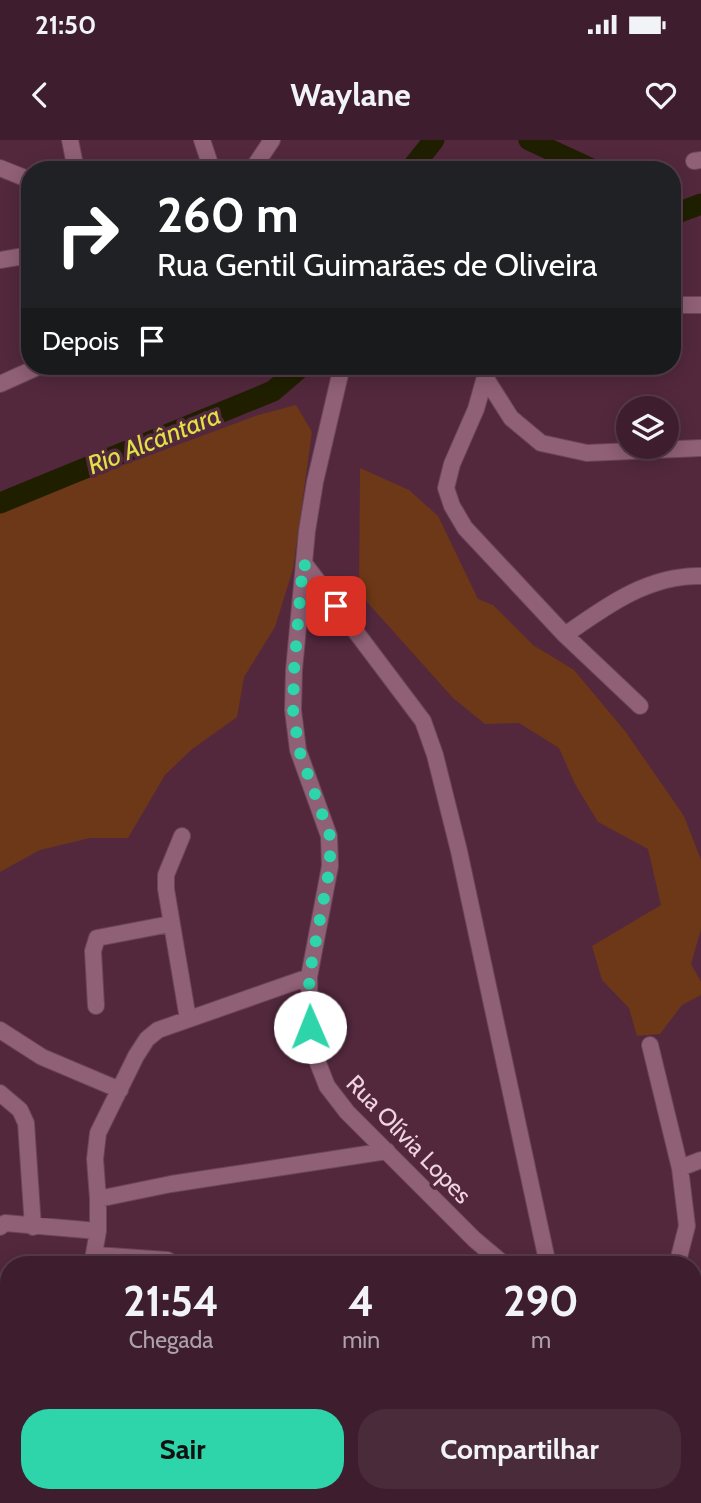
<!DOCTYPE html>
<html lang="pt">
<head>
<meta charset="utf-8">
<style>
  :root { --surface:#3e1e2e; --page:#492b3a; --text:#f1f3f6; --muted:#ada2aa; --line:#573c4a; --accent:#2ed4aa }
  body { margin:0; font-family:Cabin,sans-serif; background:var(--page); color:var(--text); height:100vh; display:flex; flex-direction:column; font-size:26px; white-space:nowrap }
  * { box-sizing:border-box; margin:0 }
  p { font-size:23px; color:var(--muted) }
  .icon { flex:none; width:38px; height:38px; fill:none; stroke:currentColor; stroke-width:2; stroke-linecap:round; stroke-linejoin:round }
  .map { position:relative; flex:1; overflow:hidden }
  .panel { position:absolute; left:0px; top:1116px; width:702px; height:247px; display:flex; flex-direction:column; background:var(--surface); border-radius:28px 28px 0 0; box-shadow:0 4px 18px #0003,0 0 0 2px var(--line) }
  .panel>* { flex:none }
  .hud { position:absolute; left:21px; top:21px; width:660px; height:214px; border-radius:28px; box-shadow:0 4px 18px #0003,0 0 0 2px var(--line); background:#202124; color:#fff; overflow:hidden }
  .controls { position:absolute; left:616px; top:256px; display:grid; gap:14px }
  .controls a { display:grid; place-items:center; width:63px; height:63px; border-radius:50%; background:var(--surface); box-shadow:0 4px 18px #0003,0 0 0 2px var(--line); font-size:35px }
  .pin { position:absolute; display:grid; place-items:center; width:60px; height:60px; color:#fff; margin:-30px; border-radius:14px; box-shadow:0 4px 10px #0006 }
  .me { position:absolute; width:77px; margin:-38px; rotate:359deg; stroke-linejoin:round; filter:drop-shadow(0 0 5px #0008) }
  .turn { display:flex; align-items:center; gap:24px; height:147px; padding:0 21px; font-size:32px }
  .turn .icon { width:91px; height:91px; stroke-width:2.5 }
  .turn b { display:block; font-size:49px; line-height:60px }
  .then { display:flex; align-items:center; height:66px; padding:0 21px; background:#0003; gap:14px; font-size:26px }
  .eta { display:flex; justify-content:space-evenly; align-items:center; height:119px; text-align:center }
  .eta b { font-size:42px; font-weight:700; line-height:49px }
  .cta { display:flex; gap:14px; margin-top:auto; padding:14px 21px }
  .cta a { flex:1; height:80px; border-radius:28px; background:var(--accent); color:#111; font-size:28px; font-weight:700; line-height:80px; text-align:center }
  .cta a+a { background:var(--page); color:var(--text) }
  .status { display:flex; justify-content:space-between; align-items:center; height:49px; padding:0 35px; background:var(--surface); direction:ltr }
  .status svg { height:19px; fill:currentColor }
  header { display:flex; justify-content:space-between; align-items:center; height:91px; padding:0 21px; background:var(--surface); font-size:32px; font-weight:700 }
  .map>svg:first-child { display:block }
</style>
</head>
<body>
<div class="status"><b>21:50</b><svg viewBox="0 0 49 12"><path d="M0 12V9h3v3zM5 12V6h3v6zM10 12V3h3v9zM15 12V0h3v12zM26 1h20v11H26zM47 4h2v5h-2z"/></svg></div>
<header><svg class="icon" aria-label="back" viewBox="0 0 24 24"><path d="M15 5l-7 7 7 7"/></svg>Waylane<svg class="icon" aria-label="heart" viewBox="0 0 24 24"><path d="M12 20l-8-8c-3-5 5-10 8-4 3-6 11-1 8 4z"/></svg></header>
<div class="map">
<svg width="701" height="1363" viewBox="0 0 701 1363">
  <rect width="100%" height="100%" fill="#53283d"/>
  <path fill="#6c3817" d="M296,265L312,292L293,429L275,487L244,537L237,577L191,610L165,635L128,698H90L40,710L0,732V371L258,275Z
    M360,328L409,350L438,376L478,459L493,465L533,505L574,530L625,591L684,676L701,720V789L691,824L701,842V855L682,865L660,894L637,896L629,868L602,840L592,806L661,765L648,709L598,682L575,644L559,608L519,583L485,584L453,558L359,453Z"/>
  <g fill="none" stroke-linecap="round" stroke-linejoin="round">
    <path stroke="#1f1f00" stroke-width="21" d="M529,0L594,30
      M410,30L434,0
      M672,75L701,64
      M0,363L273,251L302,226"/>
    <defs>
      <path id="minor" d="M70,0L76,30
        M202,0L212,30
        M694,21L701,20
        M0,28L30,40
        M252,30L272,0
        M0,120L30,115
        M672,165H701
        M342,226L315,342L307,391L294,530L293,570L298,610L329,696L330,726L309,837L310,887L316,918L327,946L347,972L475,1100L505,1125
        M481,226L485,237L476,269L452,324L446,348L452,366L465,388L565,495L640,566
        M485,237L511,278L541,303L587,313L701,308
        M0,244L40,226
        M304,423L423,581L435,615L459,711L548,1125
        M565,495C606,466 648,435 701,436
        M182,696L166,735V749L188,879
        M96,866L93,811L97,798L170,784
        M0,890L42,917L120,950
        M650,905L680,1028L687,1086L677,1125
        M0,953L20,970L26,983L33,1087
        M680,1028L701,1020
        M98,1059L95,1019L98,993L136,916L147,899L158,890L309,837
        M0,1087L5,1083L98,1091
        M96,1115L167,1120L177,1125
        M92,1125L98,1091V1059L171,1044L387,1011
        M693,1225L701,1227
        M0,1243L9,1241
        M57,1354L62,1363
        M287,1354L326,1363"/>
    </defs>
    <use href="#minor" stroke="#6b4559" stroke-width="18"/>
    <use href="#minor" stroke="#906076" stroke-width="16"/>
  </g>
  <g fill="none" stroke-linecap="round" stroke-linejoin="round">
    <path stroke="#2ed4aa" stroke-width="12" stroke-dasharray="0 21.6" d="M310,887L309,837L330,726V696L299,610L293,570L294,530L303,423L336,466"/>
  </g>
  <g text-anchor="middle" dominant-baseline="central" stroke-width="7" stroke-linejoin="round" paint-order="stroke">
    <g font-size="24" fill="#f0d4e0" stroke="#53283d">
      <text transform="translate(409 999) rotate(46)">Rua Olívia Lopes</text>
    </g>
    <g font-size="26" font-style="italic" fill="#dee245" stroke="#53283d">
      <text transform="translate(154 300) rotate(-22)">Rio Alcântara</text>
    </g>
  </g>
</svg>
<div class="controls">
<a><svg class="icon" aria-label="layers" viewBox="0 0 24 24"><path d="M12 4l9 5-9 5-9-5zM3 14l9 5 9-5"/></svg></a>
</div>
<div class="pin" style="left:336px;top:466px;background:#d93025"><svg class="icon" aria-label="arrive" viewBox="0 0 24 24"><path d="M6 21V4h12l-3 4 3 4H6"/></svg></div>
<svg class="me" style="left:310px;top:887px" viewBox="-20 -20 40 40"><circle r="19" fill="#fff"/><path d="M0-13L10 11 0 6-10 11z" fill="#2ed4aa"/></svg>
<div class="hud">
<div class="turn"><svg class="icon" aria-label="right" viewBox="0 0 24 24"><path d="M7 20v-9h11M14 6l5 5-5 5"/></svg><div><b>260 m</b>Rua Gentil Guimarães de Oliveira</div></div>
<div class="then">Depois<svg class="icon" aria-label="arrive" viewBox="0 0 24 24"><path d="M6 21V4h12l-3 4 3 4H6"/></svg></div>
</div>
<section class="panel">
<div class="eta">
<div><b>21:54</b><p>Chegada</p></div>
<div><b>4</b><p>min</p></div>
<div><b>290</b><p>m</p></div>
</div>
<div class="cta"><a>Sair</a><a>Compartilhar</a></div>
</section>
</div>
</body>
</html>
